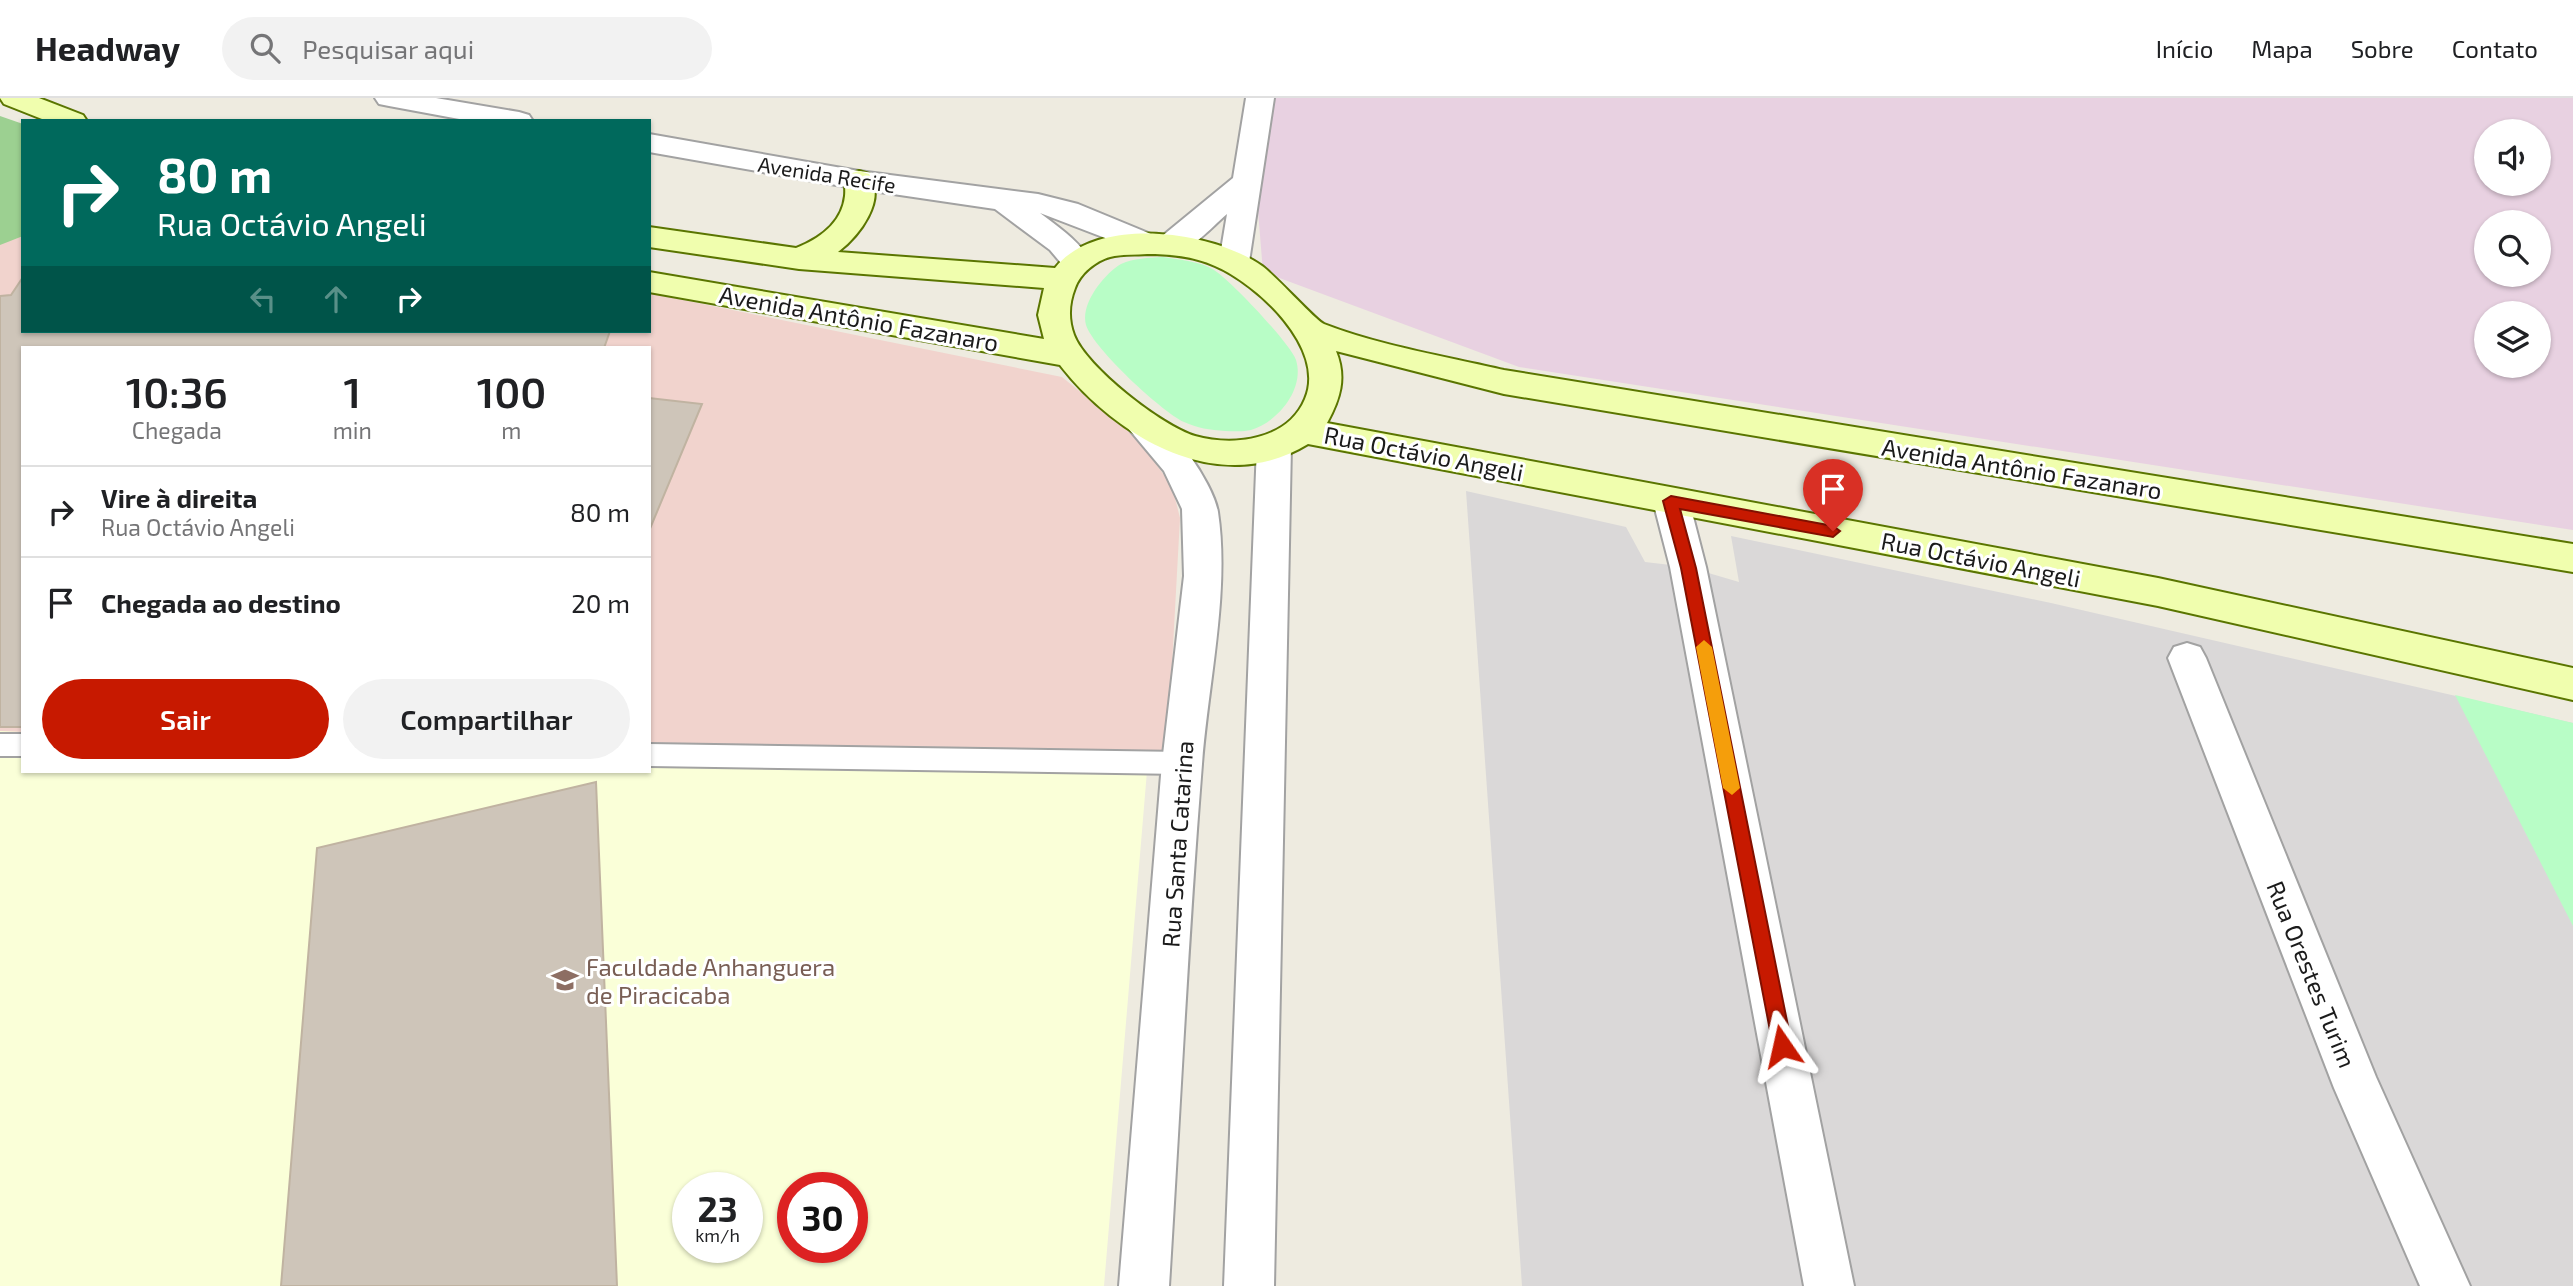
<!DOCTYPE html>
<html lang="pt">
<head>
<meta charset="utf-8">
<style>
  :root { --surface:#fff; --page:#f2f2f2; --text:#202124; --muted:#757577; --line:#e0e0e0; --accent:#c71900 }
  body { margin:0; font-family:"Exo 2",sans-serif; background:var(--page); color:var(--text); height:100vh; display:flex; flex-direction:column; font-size:26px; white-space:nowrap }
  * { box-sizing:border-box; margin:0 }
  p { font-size:23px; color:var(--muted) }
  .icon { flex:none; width:38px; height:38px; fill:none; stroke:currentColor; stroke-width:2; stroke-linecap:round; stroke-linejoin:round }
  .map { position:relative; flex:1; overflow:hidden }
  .drawer { position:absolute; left:21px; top:248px; width:630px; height:427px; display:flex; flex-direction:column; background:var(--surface); border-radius:0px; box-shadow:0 2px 5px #0004 }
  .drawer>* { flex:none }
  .top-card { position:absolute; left:21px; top:21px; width:630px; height:214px; border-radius:0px; box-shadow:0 2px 5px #0004; background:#00695c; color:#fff; overflow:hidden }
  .buttons { position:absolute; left:2474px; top:21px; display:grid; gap:14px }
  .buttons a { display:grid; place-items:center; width:77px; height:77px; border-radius:50%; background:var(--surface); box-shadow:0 2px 5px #0004; font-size:35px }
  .speed { position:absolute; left:672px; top:1074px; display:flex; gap:14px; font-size:35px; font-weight:700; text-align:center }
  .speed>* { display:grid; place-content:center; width:91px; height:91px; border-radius:50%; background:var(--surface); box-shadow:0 2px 5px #0004; line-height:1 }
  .speed small { font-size:18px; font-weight:400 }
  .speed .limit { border:10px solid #d22; background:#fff; color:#111 }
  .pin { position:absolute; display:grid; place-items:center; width:60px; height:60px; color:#fff; margin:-72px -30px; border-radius:50% 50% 50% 0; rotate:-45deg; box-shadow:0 0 7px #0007 }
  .pin .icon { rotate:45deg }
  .me { position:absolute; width:77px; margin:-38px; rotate:349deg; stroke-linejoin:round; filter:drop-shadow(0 0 5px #0008) }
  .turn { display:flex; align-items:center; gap:24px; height:147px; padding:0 21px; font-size:32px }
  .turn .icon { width:91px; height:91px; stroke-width:2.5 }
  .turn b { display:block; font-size:49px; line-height:60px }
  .lanes { display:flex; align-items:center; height:66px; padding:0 21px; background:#0003; justify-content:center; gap:35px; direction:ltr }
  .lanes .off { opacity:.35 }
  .eta { display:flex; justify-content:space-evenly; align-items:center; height:119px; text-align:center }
  .eta b { font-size:42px; font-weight:600; line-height:49px }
  .button { display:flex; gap:14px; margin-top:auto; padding:14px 21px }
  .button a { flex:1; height:80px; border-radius:42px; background:var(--accent); color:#fff; font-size:28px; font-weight:600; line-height:80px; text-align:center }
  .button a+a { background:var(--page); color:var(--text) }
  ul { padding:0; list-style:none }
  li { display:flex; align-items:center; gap:21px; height:91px; padding:0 21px; border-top:2px solid var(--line) }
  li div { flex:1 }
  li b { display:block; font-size:26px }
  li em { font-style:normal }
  header { display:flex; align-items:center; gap:42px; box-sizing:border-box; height:98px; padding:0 35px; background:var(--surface); border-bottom:2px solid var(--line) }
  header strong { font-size:33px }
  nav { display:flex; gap:38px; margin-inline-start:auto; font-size:24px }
  .search { width:490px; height:63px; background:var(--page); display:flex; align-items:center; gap:18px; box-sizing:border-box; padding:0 24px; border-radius:38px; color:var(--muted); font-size:26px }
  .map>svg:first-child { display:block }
</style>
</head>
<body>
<header>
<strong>Headway</strong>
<div class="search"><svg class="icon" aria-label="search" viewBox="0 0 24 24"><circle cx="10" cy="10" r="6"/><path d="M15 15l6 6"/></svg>Pesquisar aqui</div>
<nav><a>Início</a><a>Mapa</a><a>Sobre</a><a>Contato</a></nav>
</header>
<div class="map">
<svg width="2573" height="1188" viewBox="0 0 2573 1188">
  <rect width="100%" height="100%" fill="#eeebe0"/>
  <path fill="#dad8d8" d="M1466,393L1626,429L1645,464L1688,469L1739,484L1731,438L2051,505L2573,625V1188H1522Z"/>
  <path fill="#f1d3cd" d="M23,126V233H649V195L1062,279L1137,340L1172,388L1180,420L1167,658L649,649V250H23V639H0V136Z"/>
  <path fill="#e8d1e1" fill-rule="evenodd" d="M1255,0H2573V432L1519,269L1263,174L1254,64ZM2487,33H2539V86H2487ZM2487,124H2539V177H2487ZM2487,215H2539V268H2487Z"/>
  <path fill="#faffd8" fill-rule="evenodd" d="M0,633L23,634V674H649V656L1147,673L1104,1188H0ZM688,1090H747V1150H688ZM793,1090H852V1150H793Z"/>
  <path fill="#9cd091" d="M0,18L23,26V138L0,147Z"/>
  <path fill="#b8fdc6" d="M1163,159C1179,162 1200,163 1214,172C1230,182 1290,245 1296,262C1305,291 1278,324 1251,332C1243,334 1233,333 1225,333C1210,332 1197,330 1184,324C1162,314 1093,250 1086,227C1080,206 1104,176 1121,166C1134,160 1148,160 1163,159Z
    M2455,597L2573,625V828Z"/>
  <path fill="#cec5b9" stroke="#c0b3a1" stroke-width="2" d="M23,179V233H610L604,250H23V629H0V198L11,197Z
    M649,300L702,306L649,433Z
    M596,684L617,1188H281L317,750Z"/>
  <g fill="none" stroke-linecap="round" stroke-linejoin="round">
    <defs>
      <path id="service" d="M0,636H23V658H0Z
        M649,646L1182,654L1191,657L1195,665L1191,673L1182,676L649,668Z"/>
      <path id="minor" d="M375,0H436L519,14L529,17L533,23H470L389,8L379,6Z
        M649,36L859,73L1038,96L1078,106L1158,139L1162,146L1158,153L1147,156L1040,115C1060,130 1079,143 1092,164L1088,171L1077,174L1066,171L1050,152L995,111L859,91L649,54Z
        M1671,390L1683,394L1689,403L1706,469L1854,1188H1804L1670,469L1653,403L1659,394Z
        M2187,545L2200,549L2206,560L2376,979L2470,1188H2420L2334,990L2168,560L2174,549Z"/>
      <path id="tertiary" d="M1246,0H1274L1249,164L1245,171L1234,174L1223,171L1219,164L1227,116C1208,132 1187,160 1161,153L1157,146L1161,139L1233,80Z
        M1140,312C1168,320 1213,384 1218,414C1230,493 1208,586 1202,666C1188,840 1180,1014 1169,1188H1119L1162,665L1184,478L1182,411L1164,373L1123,324L1128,315Z
        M1274,336L1286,339L1291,348L1274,1188H1224L1257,348L1262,339Z"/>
      <path id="secondary" d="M0,0H39L83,17L87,23H47L4,6Z
        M859,73L869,76C887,102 859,138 838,154L1055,170C1097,116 1213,133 1262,168C1276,178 1317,224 1324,226C1381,248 1444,258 1504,272L2573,446V474L1504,296L1336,253C1347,280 1340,301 1327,325L2158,480L2573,570V602L2158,508L1308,346C1219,401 1116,339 1060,267L649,194V174L1044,241L1038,217L1044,190L799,171L649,149V129L796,150C819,141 842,125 845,98C846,89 843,83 849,76ZM1147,156C1170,156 1193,158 1215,168C1257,186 1327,250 1305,301C1288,342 1234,349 1195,338C1162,328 1086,269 1074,237C1068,221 1069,205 1075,190C1080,176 1095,163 1110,159C1122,156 1135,157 1147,156Z"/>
    </defs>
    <use href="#service" stroke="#a2a2a2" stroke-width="4"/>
    <use href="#minor" stroke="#a2a2a2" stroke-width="4"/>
    <use href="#tertiary" stroke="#a2a2a2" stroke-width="4"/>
    <use href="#secondary" stroke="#5a7500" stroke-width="4"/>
    <use href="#service" fill="#fff" fill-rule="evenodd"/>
    <use href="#minor" fill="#fff" fill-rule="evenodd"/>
    <use href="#tertiary" fill="#fff" fill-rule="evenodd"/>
    <use href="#secondary" fill="#f0feae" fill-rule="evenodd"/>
  </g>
  <path fill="#c71900" stroke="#811000" stroke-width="2" d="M1671,398L1833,428L1840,433L1833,439L1680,411L1696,470L1792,948L1789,955L1782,957L1776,955L1773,948L1681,470L1663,403Z"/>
  <path fill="#f59e0b" d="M1704,542L1712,549L1740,690L1732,697L1723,690L1696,549Z"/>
  <defs>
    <symbol id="university-bare" viewBox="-9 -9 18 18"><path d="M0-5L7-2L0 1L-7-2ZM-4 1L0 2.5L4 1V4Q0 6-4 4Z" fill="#8d6e63" stroke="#fff" stroke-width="2.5" paint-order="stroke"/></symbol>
  </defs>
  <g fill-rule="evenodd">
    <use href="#university-bare" x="546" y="863" width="38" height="38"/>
  </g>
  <g text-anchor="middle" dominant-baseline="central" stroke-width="6" stroke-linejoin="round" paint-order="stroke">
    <g font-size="21" fill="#1b1b1b" stroke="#fff">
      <text transform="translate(827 76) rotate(9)">Avenida Recife</text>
    </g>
    <g font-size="24" fill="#1b1b1b" stroke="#fff">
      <text transform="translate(859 220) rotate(10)">Avenida Antônio Fazanaro</text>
      <text transform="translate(1424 355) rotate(11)">Rua Octávio Angeli</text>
      <text transform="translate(2022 370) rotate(9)">Avenida Antônio Fazanaro</text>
      <text transform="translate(1981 461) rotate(11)">Rua Octávio Angeli</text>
      <text transform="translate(1177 746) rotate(-86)">Rua Santa Catarina</text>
      <text transform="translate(2312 876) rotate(68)">Rua Orestes Turim</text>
    </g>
    <g font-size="24" fill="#785e54" stroke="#fff" text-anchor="start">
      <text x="586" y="868">Faculdade Anhanguera<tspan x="586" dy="28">de Piracicaba</tspan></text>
    </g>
  </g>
</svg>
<div class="buttons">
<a><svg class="icon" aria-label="sound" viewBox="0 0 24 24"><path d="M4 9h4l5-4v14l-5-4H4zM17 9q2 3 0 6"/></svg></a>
<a><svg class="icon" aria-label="search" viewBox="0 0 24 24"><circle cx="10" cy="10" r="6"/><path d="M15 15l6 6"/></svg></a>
<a><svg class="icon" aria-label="layers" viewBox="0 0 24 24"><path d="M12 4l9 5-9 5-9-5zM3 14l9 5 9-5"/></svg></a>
</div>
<div class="speed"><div>23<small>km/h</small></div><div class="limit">30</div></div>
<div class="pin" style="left:1833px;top:433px;background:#d93025"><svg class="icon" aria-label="arrive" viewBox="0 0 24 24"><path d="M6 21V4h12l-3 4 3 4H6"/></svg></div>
<svg class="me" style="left:1782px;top:948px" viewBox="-20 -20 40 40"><path d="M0-17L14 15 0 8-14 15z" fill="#c71900" stroke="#fff" stroke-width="4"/></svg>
<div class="top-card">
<div class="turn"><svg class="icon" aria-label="right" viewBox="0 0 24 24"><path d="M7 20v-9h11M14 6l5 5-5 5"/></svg><div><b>80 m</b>Rua Octávio Angeli</div></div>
<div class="lanes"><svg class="icon off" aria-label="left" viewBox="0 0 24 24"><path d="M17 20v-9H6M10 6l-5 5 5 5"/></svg><svg class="icon off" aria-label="ahead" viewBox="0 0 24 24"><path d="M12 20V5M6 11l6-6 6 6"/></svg><svg class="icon" aria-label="right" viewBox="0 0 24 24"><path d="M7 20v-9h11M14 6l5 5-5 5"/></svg></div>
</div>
<section class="drawer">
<div class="eta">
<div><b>10:36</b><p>Chegada</p></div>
<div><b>1</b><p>min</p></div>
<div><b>100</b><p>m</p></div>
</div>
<ul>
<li><svg class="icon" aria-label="right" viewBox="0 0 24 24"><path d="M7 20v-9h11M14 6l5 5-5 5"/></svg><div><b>Vire à direita</b><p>Rua Octávio Angeli</p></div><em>80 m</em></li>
<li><svg class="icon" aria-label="arrive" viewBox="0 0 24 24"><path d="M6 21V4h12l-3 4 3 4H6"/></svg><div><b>Chegada ao destino</b></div><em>20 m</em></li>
</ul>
<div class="button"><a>Sair</a><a>Compartilhar</a></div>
</section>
</div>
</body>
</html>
